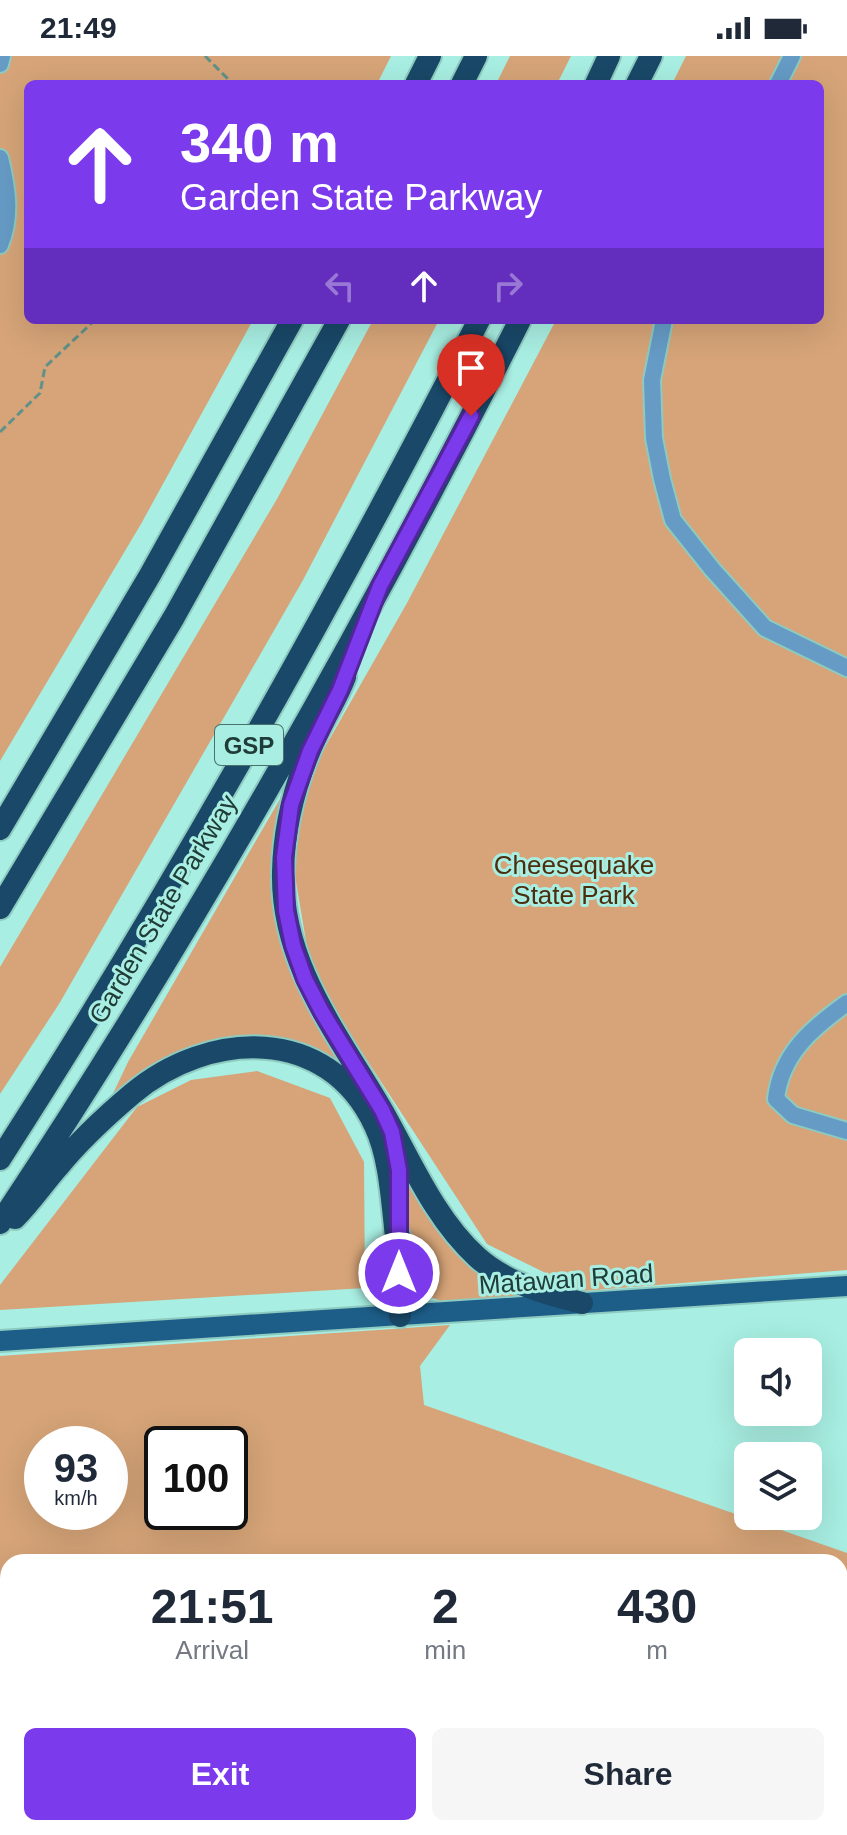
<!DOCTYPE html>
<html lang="en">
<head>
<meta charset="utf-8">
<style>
  :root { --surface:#fff; --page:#f6f6f7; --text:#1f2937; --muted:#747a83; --accent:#7c3aed }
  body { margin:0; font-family:Helvetica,sans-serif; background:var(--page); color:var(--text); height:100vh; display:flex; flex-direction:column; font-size:30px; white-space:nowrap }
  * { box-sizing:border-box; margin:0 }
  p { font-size:26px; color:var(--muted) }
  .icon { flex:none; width:44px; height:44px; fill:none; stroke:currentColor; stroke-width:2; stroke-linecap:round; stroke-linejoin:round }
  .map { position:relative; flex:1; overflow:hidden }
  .sheet { position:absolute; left:0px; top:1498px; width:848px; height:282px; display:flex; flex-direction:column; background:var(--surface); border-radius:24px 24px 0 0; box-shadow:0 8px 32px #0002 }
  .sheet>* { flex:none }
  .guide { position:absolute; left:24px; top:24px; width:800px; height:244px; border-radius:12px; box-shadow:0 8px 32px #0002; background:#7c3aed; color:#fff; overflow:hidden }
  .controls { position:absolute; left:734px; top:1282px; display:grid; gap:16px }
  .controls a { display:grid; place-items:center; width:88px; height:88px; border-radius:12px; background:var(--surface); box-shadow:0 8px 32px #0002; font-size:40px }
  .speed { position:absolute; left:24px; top:1370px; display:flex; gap:16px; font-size:40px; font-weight:700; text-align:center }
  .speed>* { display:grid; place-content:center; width:104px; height:104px; border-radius:50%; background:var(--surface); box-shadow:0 8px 32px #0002; line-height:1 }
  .speed small { font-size:20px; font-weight:400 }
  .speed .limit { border:4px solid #111; border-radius:12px; background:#fff; color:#111 }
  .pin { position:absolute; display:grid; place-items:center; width:68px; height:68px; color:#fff; margin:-82px -34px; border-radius:50% 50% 50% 0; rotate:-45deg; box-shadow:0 0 8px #0007 }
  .pin .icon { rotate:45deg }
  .me { position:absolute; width:88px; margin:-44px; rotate:0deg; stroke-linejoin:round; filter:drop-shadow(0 0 6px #0008) }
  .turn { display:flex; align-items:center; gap:28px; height:168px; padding:0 24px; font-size:36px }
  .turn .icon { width:104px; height:104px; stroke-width:2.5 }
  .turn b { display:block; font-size:56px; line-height:68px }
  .lanes { display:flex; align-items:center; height:76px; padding:0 24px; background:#0003; justify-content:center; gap:40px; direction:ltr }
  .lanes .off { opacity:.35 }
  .eta { display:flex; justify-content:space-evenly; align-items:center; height:136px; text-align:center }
  .eta b { font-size:48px; font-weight:700; line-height:56px }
  .action { display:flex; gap:16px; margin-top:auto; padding:16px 24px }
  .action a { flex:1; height:92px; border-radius:12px; background:var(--accent); color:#fff; font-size:32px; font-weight:700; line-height:92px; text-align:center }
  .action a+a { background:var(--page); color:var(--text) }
  .status { display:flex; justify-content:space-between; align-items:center; height:56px; padding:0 40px; background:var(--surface); direction:ltr }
  .status svg { height:22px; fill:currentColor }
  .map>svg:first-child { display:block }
</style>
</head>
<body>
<div class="status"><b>21:49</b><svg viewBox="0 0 49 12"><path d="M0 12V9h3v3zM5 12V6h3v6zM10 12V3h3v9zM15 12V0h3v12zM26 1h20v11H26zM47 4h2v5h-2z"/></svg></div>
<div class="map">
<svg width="847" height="1779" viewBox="0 0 847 1779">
  <rect width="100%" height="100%" fill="#a8eee2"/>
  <path fill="#d6a478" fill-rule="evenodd" d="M0,0H391L377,28H28V264H253L141,468L0,705Z
    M510,0H571L557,28H496Z
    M686,0H847V1214L582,1235L487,1188L312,920L289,785L304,728L407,547L556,264H820V28H672Z
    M373,264H439L303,524L59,948L0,1038V911L277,443Z
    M287,731L277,836L371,1051L261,985L109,1046L128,1006Z
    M257,1015L330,1042L364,1106L365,1232L0,1254V1229L137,1051L191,1024Z
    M406,1120L529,1240L441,1245L422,1238L410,1217Z
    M450,1269L420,1310L424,1349L847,1497V1779H0V1300ZM42,1388H110V1456H42ZM162,1388H230V1456H162ZM8,1506H840V1772H8Z"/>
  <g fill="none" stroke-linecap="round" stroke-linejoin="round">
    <defs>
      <path id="minor" d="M0,8L2,0
        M778,28L792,0
        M0,102C7,131 12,160 0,189
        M664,264L652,324L654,382L662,423L673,464L712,513L765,572L847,612
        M847,947C812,972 781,998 776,1043L793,1059L847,1075"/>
      <path id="major" d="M0,1285L847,1230"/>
      <path id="highway" d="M416,28L430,0
        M462,28L476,0
        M596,28L609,0
        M637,28L651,0
        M345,621C338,640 327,657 318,676C297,720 284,767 283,816C281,908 338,978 382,1054C410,1103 434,1162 477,1201C506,1227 545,1238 582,1247
        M0,773L150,519L292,264
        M0,852L174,561L339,264
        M0,1103C174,833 332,550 479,264
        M15,1162C31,1146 43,1128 58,1111C79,1085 106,1060 132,1038C208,974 328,968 375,1070C392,1106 392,1156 398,1196
        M0,1167C192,878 364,574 520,264
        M399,1180L400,1260"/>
    </defs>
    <use href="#minor" stroke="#8dcac0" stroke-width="20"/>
    <use href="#major" stroke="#8dcac0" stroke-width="24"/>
    <use href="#highway" stroke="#8dcac0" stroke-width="26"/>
    <path stroke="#619189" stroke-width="3" stroke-dasharray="8 4" stroke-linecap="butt" d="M205,0L233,28
      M0,376L40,337L45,311L95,264"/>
    <use href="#minor" stroke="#659bc5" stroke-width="16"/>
    <use href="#major" stroke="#1d5e89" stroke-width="20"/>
    <use href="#highway" stroke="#194868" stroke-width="22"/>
  </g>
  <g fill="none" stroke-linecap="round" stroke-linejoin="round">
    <defs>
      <path id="route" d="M399,1217V1114L392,1076L382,1054L322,956L305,923L293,889L286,855L284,801L291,749L310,695L340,634L380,530L471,360"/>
    </defs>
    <use href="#route" stroke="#51269a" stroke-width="20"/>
    <use href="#route" stroke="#7c3aed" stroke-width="14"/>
  </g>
  <g text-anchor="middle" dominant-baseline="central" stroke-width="6" stroke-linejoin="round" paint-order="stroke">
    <rect fill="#a8eee2" stroke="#49716b" stroke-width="2" x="215" y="669" width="68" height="40" rx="6"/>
    <g font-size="24" font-weight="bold" fill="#203c38">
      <text x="249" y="689">GSP</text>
    </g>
    <g font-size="26" fill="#4c2d0e" stroke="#a8eee2">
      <text x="574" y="809">Cheesequake<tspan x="574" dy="30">State Park</tspan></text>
    </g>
    <g font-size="26" fill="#203c38" stroke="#a8eee2">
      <text transform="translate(163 853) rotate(-59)">Garden State Parkway</text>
      <text transform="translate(566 1223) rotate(-4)">Matawan Road</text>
    </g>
  </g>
</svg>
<div class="controls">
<a><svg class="icon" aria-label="sound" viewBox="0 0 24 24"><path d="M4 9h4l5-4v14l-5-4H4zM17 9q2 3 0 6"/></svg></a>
<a><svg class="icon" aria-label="layers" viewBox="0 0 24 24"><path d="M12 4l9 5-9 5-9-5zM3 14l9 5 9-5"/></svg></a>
</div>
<div class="speed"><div>93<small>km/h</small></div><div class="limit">100</div></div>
<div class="pin" style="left:471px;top:360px;background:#d93025"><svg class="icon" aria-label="arrive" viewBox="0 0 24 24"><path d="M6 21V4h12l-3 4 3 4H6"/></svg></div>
<svg class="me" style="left:399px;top:1217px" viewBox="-20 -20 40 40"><circle r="17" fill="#7c3aed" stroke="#fff" stroke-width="3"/><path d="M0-11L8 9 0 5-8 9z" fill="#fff"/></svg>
<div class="guide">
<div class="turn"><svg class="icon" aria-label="ahead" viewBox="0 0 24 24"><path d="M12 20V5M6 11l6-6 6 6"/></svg><div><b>340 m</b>Garden State Parkway</div></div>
<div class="lanes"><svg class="icon off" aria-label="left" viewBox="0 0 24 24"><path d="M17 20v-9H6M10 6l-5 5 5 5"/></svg><svg class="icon" aria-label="ahead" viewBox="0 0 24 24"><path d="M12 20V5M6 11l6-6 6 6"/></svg><svg class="icon off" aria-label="right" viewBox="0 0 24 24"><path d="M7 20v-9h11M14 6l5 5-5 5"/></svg></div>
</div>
<section class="sheet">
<div class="eta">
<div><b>21:51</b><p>Arrival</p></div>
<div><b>2</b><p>min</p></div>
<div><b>430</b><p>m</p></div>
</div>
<div class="action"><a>Exit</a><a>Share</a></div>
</section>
</div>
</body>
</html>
